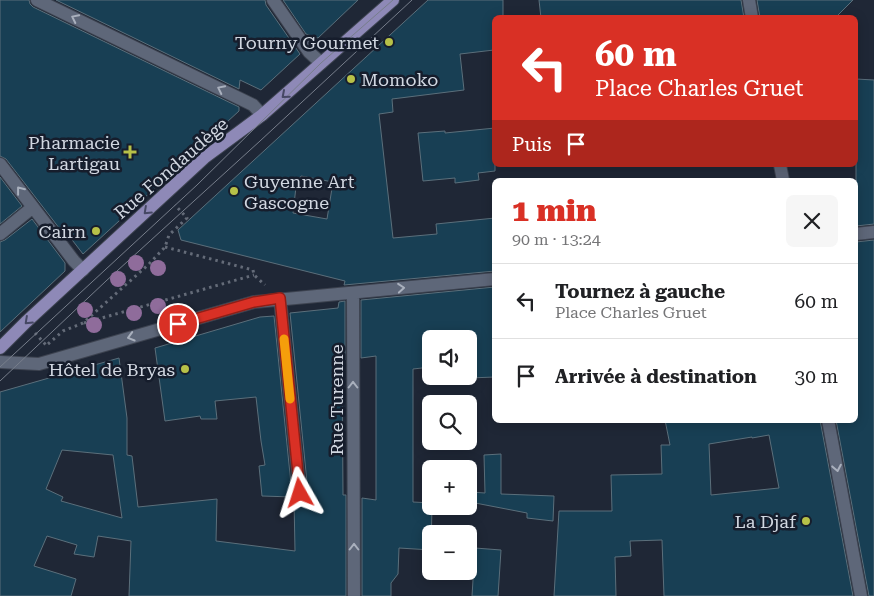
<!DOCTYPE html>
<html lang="fr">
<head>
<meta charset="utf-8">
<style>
  :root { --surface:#fff; --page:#f6f6f6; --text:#202124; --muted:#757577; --line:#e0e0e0; --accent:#d93025 }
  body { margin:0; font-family:"Roboto Serif",serif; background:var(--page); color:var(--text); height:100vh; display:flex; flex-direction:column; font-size:19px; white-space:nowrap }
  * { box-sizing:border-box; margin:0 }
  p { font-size:16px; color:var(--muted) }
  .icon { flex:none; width:28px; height:28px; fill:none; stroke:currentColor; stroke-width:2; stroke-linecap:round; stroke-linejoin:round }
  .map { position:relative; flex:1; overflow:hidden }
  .panel { position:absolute; left:492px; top:178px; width:366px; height:245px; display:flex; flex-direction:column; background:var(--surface); border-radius:8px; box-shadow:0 2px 12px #0003 }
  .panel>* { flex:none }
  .top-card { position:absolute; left:492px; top:15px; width:366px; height:152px; border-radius:8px; box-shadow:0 2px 12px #0003; background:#d93025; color:#fff; overflow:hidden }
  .buttons { position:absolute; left:422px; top:330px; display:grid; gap:10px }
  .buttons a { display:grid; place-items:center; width:55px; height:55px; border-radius:8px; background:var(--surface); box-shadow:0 2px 12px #0003; font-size:25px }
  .pin { position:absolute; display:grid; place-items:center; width:42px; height:42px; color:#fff; margin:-21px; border:2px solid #fff; border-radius:50%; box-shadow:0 1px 5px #0007 }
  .me { position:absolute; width:55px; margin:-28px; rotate:354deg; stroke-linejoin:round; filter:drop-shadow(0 0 4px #0008) }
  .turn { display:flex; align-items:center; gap:18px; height:105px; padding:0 20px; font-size:22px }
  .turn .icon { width:65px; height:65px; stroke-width:2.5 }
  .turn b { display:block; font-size:35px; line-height:42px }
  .then { display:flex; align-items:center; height:48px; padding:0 20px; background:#0003; gap:10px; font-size:19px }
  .round { display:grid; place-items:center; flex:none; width:52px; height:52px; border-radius:8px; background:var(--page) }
  .head { display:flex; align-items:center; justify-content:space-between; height:85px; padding:0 20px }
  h1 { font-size:30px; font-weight:800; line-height:38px; color:var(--accent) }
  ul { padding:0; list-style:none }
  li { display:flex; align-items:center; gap:15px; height:75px; padding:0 20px; border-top:1px solid var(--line) }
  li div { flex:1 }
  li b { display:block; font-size:19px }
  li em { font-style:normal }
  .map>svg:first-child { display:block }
</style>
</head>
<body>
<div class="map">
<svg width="874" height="596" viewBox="0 0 874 596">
  <rect width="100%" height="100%" fill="#1f2736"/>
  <path fill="#183f54" stroke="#5b6f7b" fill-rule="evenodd" d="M0,0H29L30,4L33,7L239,107V111L83,254L66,232V237L6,159L0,156Z
    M56,0H265L266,5L300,54L261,90L240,80L239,89Z
    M283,0H358L318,38L306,34Z
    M428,0H503V18H495V37L493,38L494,50L460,54L464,90L392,99L393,112L379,114L393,238L437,234L436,224L495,218V271L344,285L345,281L181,240L178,230ZM301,176L333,182L327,219L293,213L297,178H300Z
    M539,0H741L744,18H541Z
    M757,0H853L835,18H760Z
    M856,79L874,80V224L856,226Z
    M495,128V171L478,173L479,180L455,183V178L423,181L418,133L445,131V133Z
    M0,177L22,206L0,224Z
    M32,219L65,263V271L0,332V242L5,240Z
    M874,240V596H869L836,420H856V242Z
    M495,287V377L469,378V339H431V367L413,369V502L431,503V506H432L431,550L399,548L398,574L391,583V596H362V498L376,500V356L361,358V300Z
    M345,301V360H342L343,495H346V596H129L131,541L98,536L94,557L74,554L77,545L47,536L34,566L76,579L71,596H0V392L119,358L127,418V455L132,456L138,507L217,499L216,541L295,551L294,498L300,501L304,500L307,497L308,492L290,313L338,308L339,302ZM62,450L113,455L122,518L61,501L63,497L46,489Z
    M274,316L292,494L293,497L262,496L259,466L265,465L261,441L256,397L215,401L217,419H201L200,416L165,421L155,348L260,317Z
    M665,420H820L853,596H664L662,540L630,541L631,556L615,557L616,596H554L559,511H612L611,475L662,474L661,445H670ZM769,435L779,488L711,495L709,444L752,437V438Z
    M501,454V494L554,496L553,521L527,518V513L470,502L471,492L485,493L484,455Z
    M475,548L501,550L498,596H472Z"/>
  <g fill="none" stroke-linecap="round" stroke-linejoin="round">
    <defs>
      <path id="minor" d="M37,0L253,105L262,115
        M273,0L309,52L321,63
        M749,0L752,18
        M0,164L74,261L83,270
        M780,165L783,180
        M0,234L33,207
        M856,234L874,232
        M353,293L354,596
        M280,299L300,493
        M0,362L39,364L254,302L495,279
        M828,420L861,596"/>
      <path id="major" d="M0,348L26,322L204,158L262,115L393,0"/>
    </defs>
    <use href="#minor" stroke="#3d4350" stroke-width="14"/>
    <use href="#major" stroke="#3d4350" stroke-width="14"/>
    <path stroke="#646b78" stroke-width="3" stroke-dasharray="2.5 4" stroke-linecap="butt" d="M165,247L253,270L254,275L265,285
      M84,323L254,275
      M35,333L46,345
      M48,344L63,331L83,323L149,264L165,247L169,235L187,218L175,205"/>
    <use href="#minor" stroke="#5e6779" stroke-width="12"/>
    <use href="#major" stroke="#8e89b7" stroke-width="12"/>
    <path stroke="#777e8b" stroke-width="1" d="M0,367L197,185L321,63L393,0
      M0,381L106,281L260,141L412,0"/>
  </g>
  <g fill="#8f6c9b">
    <circle cx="136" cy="263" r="8"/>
    <circle cx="158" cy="268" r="8"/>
    <circle cx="118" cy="279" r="8"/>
    <circle cx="158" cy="306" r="8"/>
    <circle cx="85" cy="310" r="8"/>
    <circle cx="134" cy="313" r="8"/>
    <circle cx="94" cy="325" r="8"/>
  </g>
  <defs><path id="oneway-chevron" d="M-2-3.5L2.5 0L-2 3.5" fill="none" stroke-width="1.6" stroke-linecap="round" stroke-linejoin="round" transform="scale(1.25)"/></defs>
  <g stroke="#a9b0bd">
    <use href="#oneway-chevron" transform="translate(75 18) rotate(-154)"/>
    <use href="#oneway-chevron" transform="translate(221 89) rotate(-154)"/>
    <use href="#oneway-chevron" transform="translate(20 190) rotate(-128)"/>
    <use href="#oneway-chevron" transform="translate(401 288) rotate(-5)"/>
    <use href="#oneway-chevron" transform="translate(131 337) rotate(164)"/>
    <use href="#oneway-chevron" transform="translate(353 385) rotate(-90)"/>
    <use href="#oneway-chevron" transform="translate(837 468) rotate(79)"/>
    <use href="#oneway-chevron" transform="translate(354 547) rotate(-90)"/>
  </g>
  <g stroke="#464864">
    <use href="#oneway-chevron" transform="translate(285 95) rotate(139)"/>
    <use href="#oneway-chevron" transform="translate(147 211) rotate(137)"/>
    <use href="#oneway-chevron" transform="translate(28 321) rotate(137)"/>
  </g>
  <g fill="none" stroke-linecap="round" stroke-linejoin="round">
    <defs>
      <path id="route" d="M178,324L254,302L280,298L300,493"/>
    </defs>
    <use href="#route" stroke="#8d1f18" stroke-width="12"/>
    <use href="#route" stroke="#d93025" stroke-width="9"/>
    <path stroke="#f59e0b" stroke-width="9" d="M284,339L290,399"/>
  </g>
  <g fill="#b7c148" stroke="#161d2c" stroke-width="2">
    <circle cx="389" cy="42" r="5"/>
    <circle cx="351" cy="79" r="5"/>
    <path d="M127.5 144.5h5v5h5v5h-5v5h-5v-5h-5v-5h5z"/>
    <circle cx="234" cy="191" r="5"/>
    <circle cx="96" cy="231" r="5"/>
    <circle cx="185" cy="369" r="5"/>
    <circle cx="806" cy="521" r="5"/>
  </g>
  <g text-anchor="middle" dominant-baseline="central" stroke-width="5" stroke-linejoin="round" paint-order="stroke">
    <g font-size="18" fill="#d1d7e1" stroke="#161d2c" text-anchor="end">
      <text x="379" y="42">Tourny Gourmet</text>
      <text x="361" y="79" text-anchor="start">Momoko</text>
      <text x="120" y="142">Pharmacie<tspan x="120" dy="21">Lartigau</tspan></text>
      <text x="244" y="181" text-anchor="start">Guyenne Art<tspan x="244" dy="21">Gascogne</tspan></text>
      <text x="86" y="231">Cairn</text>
      <text x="175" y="369">Hôtel de Bryas</text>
      <text x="796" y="521">La Djaf</text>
    </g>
    <g font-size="18" fill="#d1d7e1" stroke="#161d2c">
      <text transform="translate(171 168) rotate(-41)">Rue Fondaudège</text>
      <text transform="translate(336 400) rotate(-90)">Rue Turenne</text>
    </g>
  </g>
</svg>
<div class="buttons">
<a><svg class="icon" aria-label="sound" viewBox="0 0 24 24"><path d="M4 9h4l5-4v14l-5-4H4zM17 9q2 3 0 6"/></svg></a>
<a><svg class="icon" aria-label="search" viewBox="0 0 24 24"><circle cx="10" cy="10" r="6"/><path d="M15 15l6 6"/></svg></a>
<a>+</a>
<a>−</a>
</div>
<div class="pin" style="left:178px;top:324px;background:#d93025"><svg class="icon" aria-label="arrive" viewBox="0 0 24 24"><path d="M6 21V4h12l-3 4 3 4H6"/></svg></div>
<svg class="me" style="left:300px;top:493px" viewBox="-20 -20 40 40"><path d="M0-17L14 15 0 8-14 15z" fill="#d93025" stroke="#fff" stroke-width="4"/></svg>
<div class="top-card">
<div class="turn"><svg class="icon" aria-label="left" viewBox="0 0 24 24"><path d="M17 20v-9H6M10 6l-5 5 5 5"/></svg><div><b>60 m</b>Place Charles Gruet</div></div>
<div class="then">Puis<svg class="icon" aria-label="arrive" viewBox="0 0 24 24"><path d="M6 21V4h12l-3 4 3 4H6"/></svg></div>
</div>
<section class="panel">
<div class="head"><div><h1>1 min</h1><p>90 m · 13:24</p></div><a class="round"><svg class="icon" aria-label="close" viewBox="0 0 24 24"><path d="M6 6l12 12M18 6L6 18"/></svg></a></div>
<ul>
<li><svg class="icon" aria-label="left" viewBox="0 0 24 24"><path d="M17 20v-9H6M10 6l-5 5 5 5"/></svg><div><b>Tournez à gauche</b><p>Place Charles Gruet</p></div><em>60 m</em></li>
<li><svg class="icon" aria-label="arrive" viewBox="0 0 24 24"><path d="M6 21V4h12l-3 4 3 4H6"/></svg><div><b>Arrivée à destination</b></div><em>30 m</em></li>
</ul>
</section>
</div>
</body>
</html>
